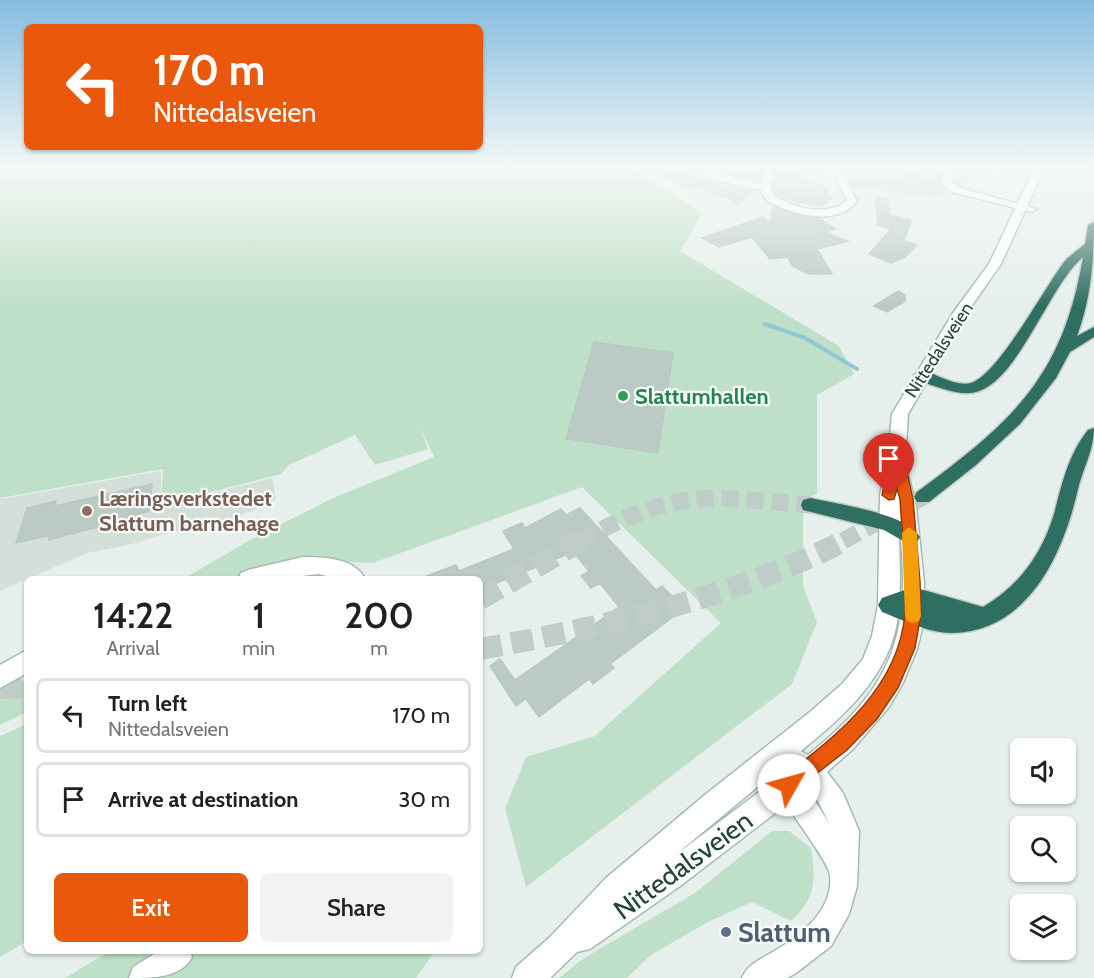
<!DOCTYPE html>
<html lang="en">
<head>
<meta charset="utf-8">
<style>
  :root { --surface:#fff; --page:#f2f2f2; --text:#202124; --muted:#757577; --line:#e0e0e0; --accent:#ea580c }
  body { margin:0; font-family:Cabin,sans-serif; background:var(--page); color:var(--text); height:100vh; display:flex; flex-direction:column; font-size:22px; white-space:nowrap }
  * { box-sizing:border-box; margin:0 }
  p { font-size:20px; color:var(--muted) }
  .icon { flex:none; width:33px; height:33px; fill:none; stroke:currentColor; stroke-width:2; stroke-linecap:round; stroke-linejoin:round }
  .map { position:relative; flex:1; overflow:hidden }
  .side { position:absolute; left:24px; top:576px; width:459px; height:378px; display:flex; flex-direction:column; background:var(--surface); border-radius:9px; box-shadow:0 2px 4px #0004 }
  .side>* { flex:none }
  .hud { position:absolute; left:24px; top:24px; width:459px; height:126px; border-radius:9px; box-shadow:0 2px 4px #0004; background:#ea580c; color:#fff; overflow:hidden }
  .controls { position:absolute; left:1010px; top:738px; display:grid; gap:12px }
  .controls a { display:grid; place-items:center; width:66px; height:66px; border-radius:9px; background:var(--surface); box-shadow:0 2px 4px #0004; font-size:30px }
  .pin { position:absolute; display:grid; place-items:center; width:51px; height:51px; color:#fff; margin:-62px -26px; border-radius:50% 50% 50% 0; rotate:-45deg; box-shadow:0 0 6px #0007 }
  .pin .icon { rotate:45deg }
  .me { position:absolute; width:66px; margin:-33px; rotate:52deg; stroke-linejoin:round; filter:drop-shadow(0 0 4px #0008) }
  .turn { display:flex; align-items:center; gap:21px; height:126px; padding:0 30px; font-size:27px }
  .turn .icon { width:78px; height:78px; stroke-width:2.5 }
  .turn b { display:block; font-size:42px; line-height:51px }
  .eta { display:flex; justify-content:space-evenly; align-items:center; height:102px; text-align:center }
  .eta b { font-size:36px; font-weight:600; line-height:42px }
  .primary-button { display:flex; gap:12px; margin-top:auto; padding:12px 30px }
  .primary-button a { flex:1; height:69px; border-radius:9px; background:var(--accent); color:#fff; font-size:24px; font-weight:600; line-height:69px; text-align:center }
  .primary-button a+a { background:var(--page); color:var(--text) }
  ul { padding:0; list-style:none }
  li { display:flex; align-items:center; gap:18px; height:75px; margin:0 12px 9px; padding:0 18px; border:3px solid var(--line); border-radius:9px }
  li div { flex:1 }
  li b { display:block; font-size:22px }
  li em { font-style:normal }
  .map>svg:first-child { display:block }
</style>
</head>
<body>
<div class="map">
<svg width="1094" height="978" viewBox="0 0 1094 978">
  <rect width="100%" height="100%" fill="#e6efeb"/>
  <path fill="#d4dfda" d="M161,471V506L272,478L276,500L207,530L205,517L197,519L187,528L124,546L87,553L0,591V499Z"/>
  <path fill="#bfe0c8" d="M0,169H631L703,213L680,251L839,346L854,374L817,395V494L803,499V586L817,622L792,684L526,887L505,808L526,757L595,736L721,623L582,487L373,563L287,560L229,579H183L254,538L333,498L434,457L419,425L428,449L375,465L355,435L289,465L281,474L161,505L163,469L0,498Z
    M837,169H1000L933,198L845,185Z
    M27,678V712L0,725V694Z
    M27,724V941L0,957V736Z
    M772,831H789L811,848C816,880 816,898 791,921L752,902L708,922L651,955L627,978H559L584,958L695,893Z
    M110,951H435L416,978H65Z"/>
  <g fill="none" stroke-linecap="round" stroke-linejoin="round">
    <path stroke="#8ec9d4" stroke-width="4" d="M765,324L805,338L857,369"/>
  </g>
  <path fill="#bbcac4" stroke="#b8c9c2" stroke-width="1.5" d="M648,169H682L686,176H696L714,184L695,190Z
    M737,169H762L759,181L731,173Z
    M776,169H807L801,174L803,177L800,179L830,188L825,193L833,197L820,207L783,198L776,194L772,188Z
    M908,169H925L914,187L898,184Z
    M717,183L753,191L737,205L728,198L705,191Z
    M875,197L888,199L890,215L911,220L904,241L917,245L905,257L891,263L869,254L891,229L878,225Z
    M773,206L800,216L819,218L836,229L825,232L848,241L817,249L832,274H809L792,266L788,257L770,259L752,237L719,247L702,238L763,217L771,223Z
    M898,291L905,295V301L887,312L874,306Z
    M594,342L673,353L658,453L566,439Z
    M152,484L149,511L139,514V516L49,540L50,535L16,543L27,508L56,501L55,506Z
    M580,508L656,590L662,586L684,609L610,664L614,668L593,684L589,679L539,717L526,699L516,706L490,666L500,659L515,680L619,607L600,583L591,588L581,576L589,571L573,552L480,590V579L421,578L456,565L459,571L514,549L503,531L522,523L525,528L561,509L566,515Z"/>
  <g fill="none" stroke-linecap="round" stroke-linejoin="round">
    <path stroke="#bfccc8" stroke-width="17" stroke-dasharray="17 8" stroke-linecap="butt" d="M580,541C621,518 665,499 712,498C744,498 778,503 810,505
      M843,541L923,497"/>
    <path stroke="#bfccc8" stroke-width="22" stroke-dasharray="22 10" stroke-linecap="butt" d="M480,599L583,540
      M480,649C605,627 732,598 846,540
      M0,688L27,687"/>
    <defs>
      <path id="street" d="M696,169C714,169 741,180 761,184L764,169H774L770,188L774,196C796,208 825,217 847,201L832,169H842L857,202C834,227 792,215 766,200L761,190L716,180Z
        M946,169H956L951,181L960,188L1037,209L1032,212L952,192L941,182Z
        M303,557C324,557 355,558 365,579H339L318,574L279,579H238L241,573L248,570Z
        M27,650V673L0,688V665Z
        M159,951H190L192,957C181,978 153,978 129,978L133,967Z"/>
      <path id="secondary" d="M1034,169H1044L1001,264L966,314L908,414L905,461L916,507L924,582L922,629L917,649L903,683L889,707L853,749L827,772L843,793L859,831L857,886L849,914L831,946L796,973L787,978H742C748,963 762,959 776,950C802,935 834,909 830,875C828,861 795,820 787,804L680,886L590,949L577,952L550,978H512L516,967L549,938L606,878L706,794L810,712L842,684L863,659L872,636L878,605L880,495L888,458L892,414L953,313L989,264ZM898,515C913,627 898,684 808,755L801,751C849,712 897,669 899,603C901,574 899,544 898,515ZM773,774L775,780L673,857ZM807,788L818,801L830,825Z"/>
      <path id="highway" d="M1094,222C1094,261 1091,298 1077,336L1094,327V337L1070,352L1056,378L1020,424L976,465L929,502H917L914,497L917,492C1011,423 1063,378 1083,257C1049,286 1019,378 979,391C969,395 958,393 947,390C937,387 921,383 914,375L922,370C937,374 955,387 971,383C998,375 1045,287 1064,262C1070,255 1078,250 1085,244L1088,225Z
        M1094,428C1094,450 1083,468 1078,489C1063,554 1029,631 952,633C928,633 903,620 882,612L878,605L882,598L913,587L983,607C1019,586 1042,554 1054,514C1062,484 1068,455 1088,430Z
        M810,498C836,504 907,513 920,537L917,542L910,545L884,530L803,510L801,505L803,500Z"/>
    </defs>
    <use href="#street" stroke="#a8b8b2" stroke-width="3"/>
    <use href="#secondary" stroke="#a4bbb3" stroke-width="3"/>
    <use href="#highway" stroke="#c2cac8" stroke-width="3"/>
    <use href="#street" fill="#fff" fill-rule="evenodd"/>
    <use href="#secondary" fill="#fff" fill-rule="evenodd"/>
    <use href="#highway" fill="#2f6f62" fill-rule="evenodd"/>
  </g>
  <linearGradient id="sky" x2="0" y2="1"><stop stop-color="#84bce0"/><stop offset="0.55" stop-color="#f4f8f6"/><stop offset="1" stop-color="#f4f8f6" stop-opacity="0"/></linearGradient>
  <rect width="1094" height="306" fill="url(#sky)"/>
  <path fill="#ea580c" stroke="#983908" stroke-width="1.5" d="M897,453L904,458L913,499L920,582L921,614L915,648L898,688L877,719L847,750L789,795L782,792L779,785L782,778C837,735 898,689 905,614C908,576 902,536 900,499L897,489L894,499L889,500L882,495L890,458Z"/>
  <path fill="#f59e0b" d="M909,527L917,533L921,616L919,621L913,623L907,621L905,616L902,533Z"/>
  <circle fill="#2e9e5b" stroke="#f7fbf9" stroke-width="2" cx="623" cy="396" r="6"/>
  <circle fill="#8d6e63" stroke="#f7fbf9" stroke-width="2" cx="87" cy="511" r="6"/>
  <circle fill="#5c6f8a" stroke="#f7fbf9" stroke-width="2" cx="726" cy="932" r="6"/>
  <g text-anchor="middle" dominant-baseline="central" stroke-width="4.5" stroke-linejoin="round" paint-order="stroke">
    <g font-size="18" fill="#24423a" stroke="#f7fbf9">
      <text transform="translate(939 350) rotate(-57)">Nittedalsveien</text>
    </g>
    <g font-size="22" font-weight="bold" fill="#27864d" stroke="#f7fbf9" text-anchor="start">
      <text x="635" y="396">Slattumhallen</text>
    </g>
    <g font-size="22" font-weight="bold" fill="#785e54" stroke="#f7fbf9" text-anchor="start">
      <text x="99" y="498">Læringsverkstedet<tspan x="99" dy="25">Slattum barnehage</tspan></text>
    </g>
    <g font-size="27" fill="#24423a" stroke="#f7fbf9">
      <text transform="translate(683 865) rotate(-36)">Nittedalsveien</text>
    </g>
    <g font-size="27" font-weight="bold" fill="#4e5e75" stroke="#f7fbf9" text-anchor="start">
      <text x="738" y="932">Slattum</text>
    </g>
  </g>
</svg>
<div class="controls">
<a><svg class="icon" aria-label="sound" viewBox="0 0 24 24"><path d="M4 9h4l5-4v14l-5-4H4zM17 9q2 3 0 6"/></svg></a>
<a><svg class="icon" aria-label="search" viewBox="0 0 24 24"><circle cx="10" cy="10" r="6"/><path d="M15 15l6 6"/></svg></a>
<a><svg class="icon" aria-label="layers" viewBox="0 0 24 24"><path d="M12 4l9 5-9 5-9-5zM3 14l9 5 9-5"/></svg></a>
</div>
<div class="pin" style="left:889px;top:495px;background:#d93025"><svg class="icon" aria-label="arrive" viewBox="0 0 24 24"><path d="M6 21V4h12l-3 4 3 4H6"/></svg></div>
<svg class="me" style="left:789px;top:785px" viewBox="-20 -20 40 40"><circle r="19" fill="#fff"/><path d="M0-13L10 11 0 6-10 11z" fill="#ea580c"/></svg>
<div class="hud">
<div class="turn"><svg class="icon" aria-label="left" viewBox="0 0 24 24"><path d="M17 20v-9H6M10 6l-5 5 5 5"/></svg><div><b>170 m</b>Nittedalsveien</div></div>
</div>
<section class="side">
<div class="eta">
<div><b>14:22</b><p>Arrival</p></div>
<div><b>1</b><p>min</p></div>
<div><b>200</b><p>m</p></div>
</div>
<ul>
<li><svg class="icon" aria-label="left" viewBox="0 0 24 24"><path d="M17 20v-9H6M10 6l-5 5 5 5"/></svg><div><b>Turn left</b><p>Nittedalsveien</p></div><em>170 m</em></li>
<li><svg class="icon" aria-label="arrive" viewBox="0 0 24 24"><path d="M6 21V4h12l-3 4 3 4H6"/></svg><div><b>Arrive at destination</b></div><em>30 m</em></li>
</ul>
<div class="primary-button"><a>Exit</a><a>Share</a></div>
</section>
</div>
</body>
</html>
